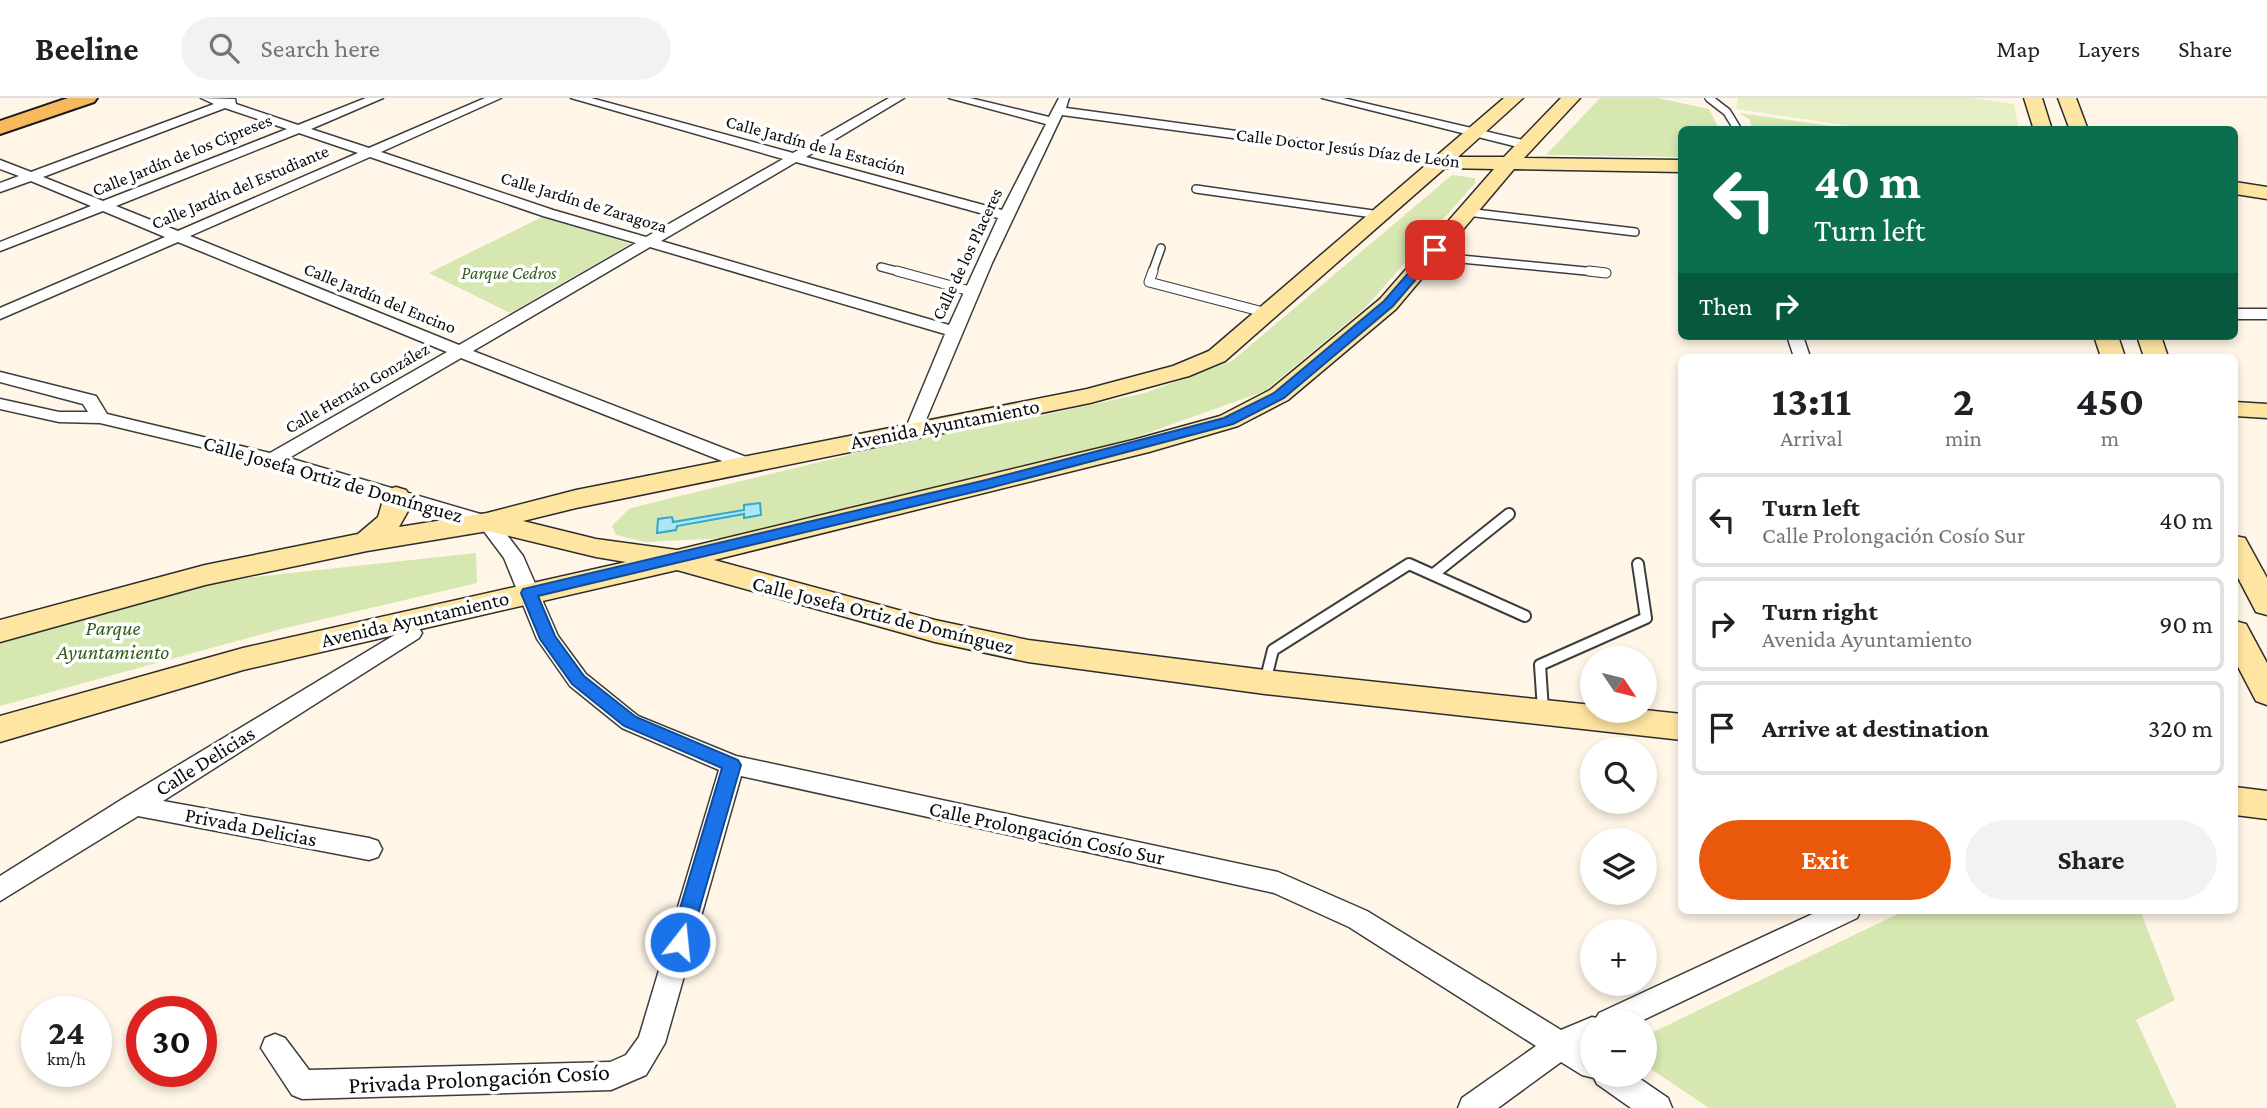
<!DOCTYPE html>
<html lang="en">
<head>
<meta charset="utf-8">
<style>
  :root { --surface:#fff; --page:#f2f2f2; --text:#202124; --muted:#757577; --line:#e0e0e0; --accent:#ea580c }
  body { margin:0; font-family:"Crimson Pro",serif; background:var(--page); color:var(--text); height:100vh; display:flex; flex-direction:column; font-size:26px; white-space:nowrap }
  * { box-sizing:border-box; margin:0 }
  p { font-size:23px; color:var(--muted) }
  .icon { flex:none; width:38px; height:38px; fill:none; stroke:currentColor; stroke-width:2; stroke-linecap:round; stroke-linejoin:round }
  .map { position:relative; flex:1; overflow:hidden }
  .sheet { position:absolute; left:1678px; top:256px; width:560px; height:560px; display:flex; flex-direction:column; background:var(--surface); border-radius:10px; box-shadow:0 4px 10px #0003 }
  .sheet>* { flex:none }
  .banner { position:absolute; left:1678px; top:28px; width:560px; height:214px; border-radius:10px; box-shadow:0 4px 10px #0003; background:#0b6e4f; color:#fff; overflow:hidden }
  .needle { width:46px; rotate:125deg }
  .fabs { position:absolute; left:1580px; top:548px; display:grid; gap:14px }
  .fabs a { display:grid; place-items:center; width:77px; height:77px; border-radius:50%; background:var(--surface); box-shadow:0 4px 10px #0003; font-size:35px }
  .speed { position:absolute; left:21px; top:898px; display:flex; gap:14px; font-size:35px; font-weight:700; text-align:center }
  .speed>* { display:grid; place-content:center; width:91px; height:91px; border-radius:50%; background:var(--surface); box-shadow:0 4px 10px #0003; line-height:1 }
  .speed small { font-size:18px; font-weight:400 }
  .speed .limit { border:10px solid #d22; background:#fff; color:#111 }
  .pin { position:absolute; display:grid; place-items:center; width:60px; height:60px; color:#fff; margin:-30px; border-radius:14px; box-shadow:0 4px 10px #0006 }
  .me { position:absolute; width:77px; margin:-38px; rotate:16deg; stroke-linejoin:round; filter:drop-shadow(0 0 5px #0008) }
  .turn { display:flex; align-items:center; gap:24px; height:147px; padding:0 21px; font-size:32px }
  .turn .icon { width:91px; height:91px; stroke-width:2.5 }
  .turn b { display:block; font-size:49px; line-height:60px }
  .then { display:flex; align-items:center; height:66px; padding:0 21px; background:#0003; gap:14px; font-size:26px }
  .eta { display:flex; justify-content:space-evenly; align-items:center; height:119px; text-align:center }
  .eta b { font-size:42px; font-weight:700; line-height:49px }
  .primary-button { display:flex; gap:14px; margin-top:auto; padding:14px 21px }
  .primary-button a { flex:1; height:80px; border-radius:42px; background:var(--accent); color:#fff; font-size:28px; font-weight:700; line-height:80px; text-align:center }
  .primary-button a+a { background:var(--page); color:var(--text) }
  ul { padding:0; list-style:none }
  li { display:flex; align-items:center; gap:21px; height:94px; margin:0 14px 10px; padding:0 7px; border:4px solid var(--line); border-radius:10px }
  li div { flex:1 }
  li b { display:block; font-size:26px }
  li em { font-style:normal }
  header { display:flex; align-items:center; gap:42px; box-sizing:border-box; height:98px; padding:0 35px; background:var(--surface); border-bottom:2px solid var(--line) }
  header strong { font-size:33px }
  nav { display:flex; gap:38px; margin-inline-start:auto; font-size:24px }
  .search { width:490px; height:63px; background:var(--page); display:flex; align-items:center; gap:18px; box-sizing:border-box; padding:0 24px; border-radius:38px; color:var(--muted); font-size:26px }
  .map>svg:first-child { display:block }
</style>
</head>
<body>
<header>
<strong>Beeline</strong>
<div class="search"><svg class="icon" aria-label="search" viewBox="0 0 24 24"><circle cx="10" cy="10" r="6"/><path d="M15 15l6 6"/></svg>Search here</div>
<nav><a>Map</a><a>Layers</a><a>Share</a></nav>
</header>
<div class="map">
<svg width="2267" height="1010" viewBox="0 0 2267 1010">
  <rect width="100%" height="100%" fill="#fff6e7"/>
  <path fill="#d6e7b2" d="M1600,0H1657L1709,11L1719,31L1682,32V59L1546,57Z
    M1739,15L1853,31H1752L1750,22Z
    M1452,77L1475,80V85L1365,210L1265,293L1128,342L725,440L645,444L616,437L612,428L629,411L643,407L931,337L1035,319L1145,295L1232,263Z
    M544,118L630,146L510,215L429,175Z
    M476,455L477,485L281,531L0,608V540L106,508L236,481Z
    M1906,812H2140L2175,902L2136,922L2177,1010H1709L1645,967V938Z"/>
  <path fill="#e7efc4" d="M1738,0H1973L2014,6L2019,31H1871L1736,11Z"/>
  <path fill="#ade6f5" stroke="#34a7cb" stroke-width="2" d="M760,405L761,417L744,420V416L677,428L676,432L657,435L658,421L672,419L673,424L744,412V407Z"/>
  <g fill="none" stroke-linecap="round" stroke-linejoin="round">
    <defs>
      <path id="lane-far2" d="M1709,0L1727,14L1738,32
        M1196,91L1380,117
        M1467,114L1635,134
        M1430,158L1606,175
        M881,169L904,175
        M1152,175L1161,150"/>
      <path id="lane-far1" d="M897,173L970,193
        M1153,173L1149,184L1267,215
        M1589,173L1606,175"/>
      <path id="lane" d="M1435,475L1509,416
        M1265,584L1273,552L1409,466L1525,518
        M1543,612L1540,567L1646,520L1638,466"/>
      <path id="street" d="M201,0L235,1L236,6L298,27L366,0H383L311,31L369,50L485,0H501L381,54L553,112L646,139L783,61L571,0H591L793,55L889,0H904L806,59L1002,112L1046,26L949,0H970L1049,19L1059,0H1069L1066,10L1446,61L1448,64L1441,68L1062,17L992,165L920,336L914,337L905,332L945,236L650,149L473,253L754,362L756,366L754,370H740L461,260L289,360L494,420L523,458L558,538L586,576L638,618L736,658L1278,774L1367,813L1561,932L1592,919L1596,920L1599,915L1821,812H1861L1857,820L1639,924H1592V946L1588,948L1592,951V976H1633L1668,1000L1672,1010H1631L1597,986L1594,980L1582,977L1561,964L1498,1010H1458L1462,1000L1536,948L1349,829L1274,795L741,678L665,945L646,977L611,992L302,1001L292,997L261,950L265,940L275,936L285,940L309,972L610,964L626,957L639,939L719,672L622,630L570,588L537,541L504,460L480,428L268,365L100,325L59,324L0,311V301L59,314H88L83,306L0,284V274L96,298L107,316L270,355L447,254L178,144L0,221V210L165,139L103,113L0,153V144L91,108L31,83L0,94V85L19,78L0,71V62L31,74L214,6ZM225,10L287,31L103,103L43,79ZM299,35L358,55L178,133L116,108ZM370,59L543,118L636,145L459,247L190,138ZM796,64L998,120L949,227L661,143Z
        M1322,0H1343L1531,44L1532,47L1526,51Z
        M2235,211H2267V221H2235Z
        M1787,238H1803L1810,259H1794Z
        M411,527L419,530L422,535L419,540L163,703L369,740L378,743L382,751L378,759L369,762L138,718L0,803V778L124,700Z"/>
      <path id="secondary" d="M1504,0H1523L1458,59H1504L1561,0H1580L1524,60L1682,62V74L1514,71L1396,211L1288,302L1238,328L1149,354L714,462L935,522L1028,542L1265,572L1592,607V612H1645L1682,616V642L1265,596L1028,564L935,544L677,472L243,572L0,644V618L243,550L626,464L596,459L488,433L367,453L205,487L0,544V522L205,467L358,436L378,419L386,392L396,389L406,392L410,398L408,413L399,429L487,415L576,392L1087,291L1173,268L1209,253ZM1445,70L1494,71L1380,201L1270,292L1220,318L1133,342L677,452L596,441L523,423L576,410L1090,305L1189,278L1225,263Z
        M2024,0H2042L2052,32H2034Z
        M2058,0H2076L2088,32H2070Z
        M2235,84L2267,89V101L2235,96Z
        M2094,238H2118L2125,259H2101Z
        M2137,238H2161L2168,259H2144Z
        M2235,304L2267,306V320L2235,318Z
        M2235,438L2245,440L2267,480V517L2256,514L2235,474Z
        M2235,523L2246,526L2267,565V607L2256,603L2235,563Z
        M2235,689L2267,693V721L2235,717Z"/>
      <path id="primary" d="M68,0H97L94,4L0,36V23Z"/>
    </defs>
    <use href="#lane-far2" stroke="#3d3d3d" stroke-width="10"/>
    <use href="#lane-far1" stroke="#3d3d3d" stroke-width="11"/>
    <use href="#lane" stroke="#3d3d3d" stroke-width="14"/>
    <use href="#street" stroke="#3d3d3d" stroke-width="3"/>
    <use href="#secondary" stroke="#2c2c2c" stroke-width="3"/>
    <use href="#primary" stroke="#1b1b1b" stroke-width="4"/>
    <use href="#lane-far2" stroke="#fff" stroke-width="7"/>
    <use href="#lane-far1" stroke="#fff" stroke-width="9"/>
    <use href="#lane" stroke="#fff" stroke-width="10"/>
    <use href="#street" fill="#fff" fill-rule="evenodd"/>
    <use href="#secondary" fill="#fee5a2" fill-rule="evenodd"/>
    <use href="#primary" fill="#f7b95e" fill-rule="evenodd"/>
  </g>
  <path fill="#1a73e8" stroke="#114b97" stroke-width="2" d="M1431,149L1441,152L1393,208L1284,300L1233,326L986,391L538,498L555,538L584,578L636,619L738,662L741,667L690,844L687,850L680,853L673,850L670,844L722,670L624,628L572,586L540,541L521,495L523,491L986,382L1224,320L1274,295L1384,203Z"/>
  <g text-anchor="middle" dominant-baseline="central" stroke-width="7" stroke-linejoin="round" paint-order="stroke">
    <g font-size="18" fill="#0a0a0a" stroke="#fff">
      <text transform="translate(816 47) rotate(15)">Calle Jardín de la Estación</text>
      <text transform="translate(1348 50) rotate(7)">Calle Doctor Jesús Díaz de León</text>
      <text transform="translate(182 57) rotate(-22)">Calle Jardín de los Cipreses</text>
      <text transform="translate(240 89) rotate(-23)">Calle Jardín del Estudiante</text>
      <text transform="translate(584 104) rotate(17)">Calle Jardín de Zaragoza</text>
      <text transform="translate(967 156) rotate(-65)">Calle de los Placeres</text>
      <text transform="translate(380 200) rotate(22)">Calle Jardín del Encino</text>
      <text transform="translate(357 290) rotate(-30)">Calle Hernán González</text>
    </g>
    <g font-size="18" font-style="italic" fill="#355f1c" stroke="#fff">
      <text x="509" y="175">Parque Cedros</text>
    </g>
    <g font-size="21" fill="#0a0a0a" stroke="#fff">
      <text transform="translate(945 326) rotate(-11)">Avenida Ayuntamiento</text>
      <text transform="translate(333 381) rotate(16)">Calle Josefa Ortiz de Domínguez</text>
      <text transform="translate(883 517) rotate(14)">Calle Josefa Ortiz de Domínguez</text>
      <text transform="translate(415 521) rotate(-13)">Avenida Ayuntamiento</text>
      <text transform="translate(205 663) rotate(-32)">Calle Delicias</text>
      <text transform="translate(251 729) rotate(11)">Privada Delicias</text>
      <text transform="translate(1047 735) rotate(12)">Calle Prolongación Cosío Sur</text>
    </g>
    <g font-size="21" font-style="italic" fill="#355f1c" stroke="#fff">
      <text x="113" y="530">Parque<tspan x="113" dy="24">Ayuntamiento</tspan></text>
    </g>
    <g font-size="24" fill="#0a0a0a" stroke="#fff">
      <text transform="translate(479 980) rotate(-3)">Privada Prolongación Cosío</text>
    </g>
  </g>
</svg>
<div class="fabs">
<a><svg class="needle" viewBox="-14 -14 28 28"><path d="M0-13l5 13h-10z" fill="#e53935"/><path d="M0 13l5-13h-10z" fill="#757577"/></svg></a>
<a><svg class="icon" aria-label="search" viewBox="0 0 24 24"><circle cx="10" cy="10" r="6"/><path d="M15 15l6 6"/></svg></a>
<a><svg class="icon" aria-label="layers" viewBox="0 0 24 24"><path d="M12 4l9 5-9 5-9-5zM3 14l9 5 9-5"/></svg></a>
<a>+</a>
<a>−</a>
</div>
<div class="speed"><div>24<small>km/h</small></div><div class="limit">30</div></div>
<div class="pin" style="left:1435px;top:152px;background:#d93025"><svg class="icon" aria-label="arrive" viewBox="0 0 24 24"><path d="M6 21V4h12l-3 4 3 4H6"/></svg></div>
<svg class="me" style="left:680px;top:844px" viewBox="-20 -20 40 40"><circle r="17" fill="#1a73e8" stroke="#fff" stroke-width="3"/><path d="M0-11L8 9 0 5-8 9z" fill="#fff"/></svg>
<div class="banner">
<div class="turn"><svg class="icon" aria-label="left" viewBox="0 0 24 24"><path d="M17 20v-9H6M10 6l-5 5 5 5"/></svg><div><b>40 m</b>Turn left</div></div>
<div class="then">Then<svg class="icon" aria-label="right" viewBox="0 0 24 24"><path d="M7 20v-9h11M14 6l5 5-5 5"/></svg></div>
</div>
<section class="sheet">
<div class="eta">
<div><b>13:11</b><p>Arrival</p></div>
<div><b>2</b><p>min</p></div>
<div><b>450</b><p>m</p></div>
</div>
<ul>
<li><svg class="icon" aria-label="left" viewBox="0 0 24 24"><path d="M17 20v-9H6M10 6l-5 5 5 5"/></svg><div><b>Turn left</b><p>Calle Prolongación Cosío Sur</p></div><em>40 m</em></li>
<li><svg class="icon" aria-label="right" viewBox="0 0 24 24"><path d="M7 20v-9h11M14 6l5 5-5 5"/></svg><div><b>Turn right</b><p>Avenida Ayuntamiento</p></div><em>90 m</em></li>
<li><svg class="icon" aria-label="arrive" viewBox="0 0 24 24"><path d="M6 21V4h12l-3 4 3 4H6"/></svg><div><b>Arrive at destination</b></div><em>320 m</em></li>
</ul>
<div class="primary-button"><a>Exit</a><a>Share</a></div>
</section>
</div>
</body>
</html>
